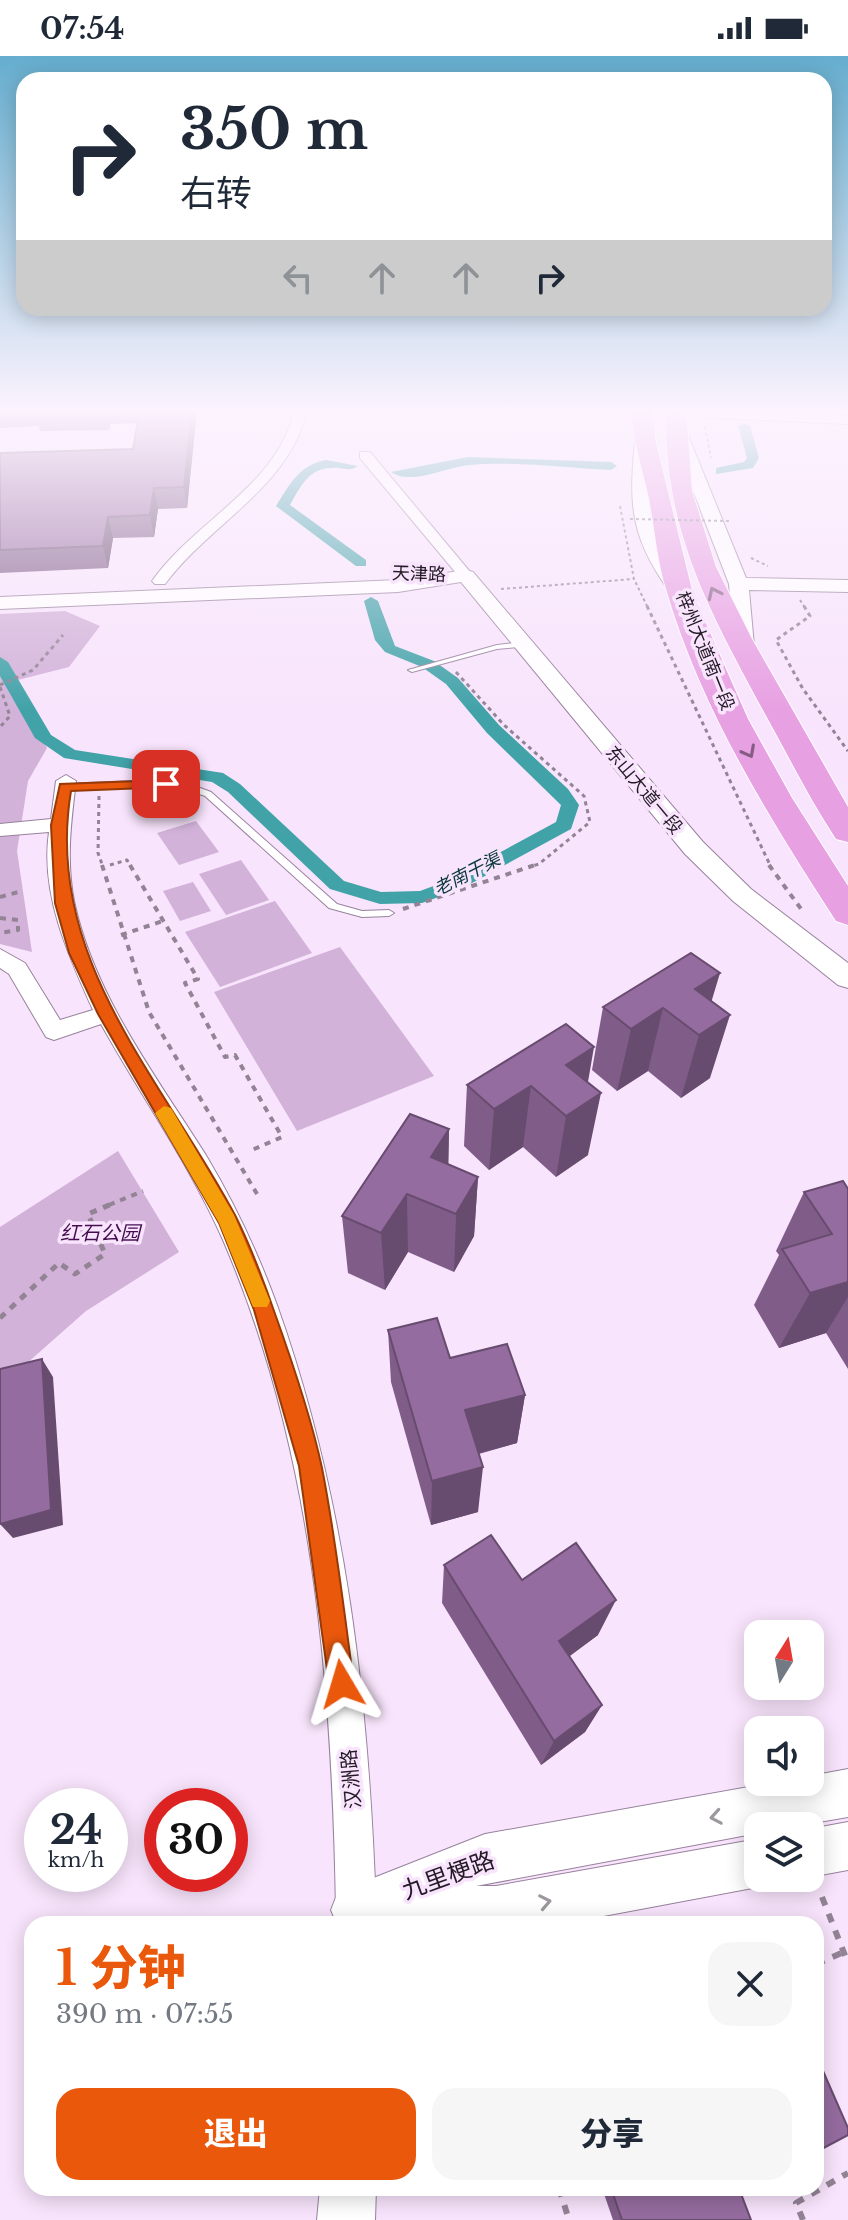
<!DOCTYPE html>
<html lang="zh">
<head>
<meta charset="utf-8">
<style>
  :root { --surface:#fff; --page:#f6f6f7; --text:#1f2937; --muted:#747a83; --accent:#ea580c }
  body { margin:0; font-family:"Libre Baskerville","Noto Sans SC",serif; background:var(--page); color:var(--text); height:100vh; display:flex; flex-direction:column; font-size:30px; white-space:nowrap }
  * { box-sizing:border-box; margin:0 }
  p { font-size:26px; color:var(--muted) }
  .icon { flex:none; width:44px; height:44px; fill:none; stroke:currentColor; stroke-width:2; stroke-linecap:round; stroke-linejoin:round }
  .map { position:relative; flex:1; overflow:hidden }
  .details { position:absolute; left:24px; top:1860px; width:800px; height:280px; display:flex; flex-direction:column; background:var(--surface); border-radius:24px; box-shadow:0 4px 20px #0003 }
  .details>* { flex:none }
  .banner { position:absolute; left:16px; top:16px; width:816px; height:244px; border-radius:24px; box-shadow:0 4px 20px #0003; background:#fff; color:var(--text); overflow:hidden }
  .needle { width:52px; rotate:11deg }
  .buttons { position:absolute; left:744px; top:1564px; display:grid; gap:16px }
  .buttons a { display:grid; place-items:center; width:80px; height:80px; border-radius:16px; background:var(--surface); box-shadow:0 4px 20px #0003; font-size:40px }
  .speed { position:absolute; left:24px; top:1732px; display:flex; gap:16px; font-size:40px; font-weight:700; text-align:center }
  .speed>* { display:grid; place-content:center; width:104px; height:104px; border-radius:50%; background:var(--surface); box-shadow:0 4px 20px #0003; line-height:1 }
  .speed small { font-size:20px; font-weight:400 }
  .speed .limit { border:12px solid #d22; background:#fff; color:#111 }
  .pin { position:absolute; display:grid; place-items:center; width:68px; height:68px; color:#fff; margin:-34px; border-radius:16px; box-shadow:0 4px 12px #0006 }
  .me { position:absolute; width:88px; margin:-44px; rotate:353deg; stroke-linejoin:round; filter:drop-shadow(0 0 6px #0008) }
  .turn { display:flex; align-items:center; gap:28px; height:168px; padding:0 32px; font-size:36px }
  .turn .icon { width:104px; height:104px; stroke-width:2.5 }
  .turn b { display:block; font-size:56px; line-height:68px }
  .lanes { display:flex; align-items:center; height:76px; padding:0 32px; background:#0003; justify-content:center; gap:40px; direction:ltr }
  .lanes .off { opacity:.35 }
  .round { display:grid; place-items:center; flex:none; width:84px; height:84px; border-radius:24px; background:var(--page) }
  .overview { display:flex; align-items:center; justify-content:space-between; height:136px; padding:0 32px }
  h1 { font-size:48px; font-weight:800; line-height:60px; color:var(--accent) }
  .button { display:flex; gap:16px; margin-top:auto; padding:16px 32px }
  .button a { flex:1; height:92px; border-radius:24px; background:var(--accent); color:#fff; font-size:32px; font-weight:800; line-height:92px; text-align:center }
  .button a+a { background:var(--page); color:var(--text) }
  .status { display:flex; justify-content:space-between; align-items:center; height:56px; padding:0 40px; background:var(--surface); direction:ltr }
  .status svg { height:22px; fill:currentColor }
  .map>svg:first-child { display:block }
</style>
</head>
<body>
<div class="status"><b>07:54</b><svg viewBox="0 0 49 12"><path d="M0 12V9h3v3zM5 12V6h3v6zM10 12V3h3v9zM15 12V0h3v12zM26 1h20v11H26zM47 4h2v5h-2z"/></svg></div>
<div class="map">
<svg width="848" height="2164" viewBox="0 0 848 2164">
  <rect width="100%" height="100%" fill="#f8e4fc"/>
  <path fill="#d2b2d9" d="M65,555L100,570L69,611L6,627L47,692L28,725L17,795L32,896L0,888V558Z
    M196,765L219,796L179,809L157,777Z
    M241,804L269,844L226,859L199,818Z
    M193,826L211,855L180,865L163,835Z
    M275,845L312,897L220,931L185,876Z
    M340,891L434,1020L297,1075L214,936Z
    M118,1095L179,1196L86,1255L0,1331V1171Z"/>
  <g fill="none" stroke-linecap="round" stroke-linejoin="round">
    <path fill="#41a2a8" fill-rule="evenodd" d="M744,367L750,370L759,402L753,412L716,418V412L744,406L747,402L738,370Z
      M468,401L611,406L617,410L611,414C565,412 515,405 469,409C447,411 410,430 391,416Z
      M326,404L358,410C351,415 348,413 339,412C311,409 302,427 290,449L366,504V510H356L276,450C290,428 299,409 326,404Z
      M371,541L378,545L395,590L434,605L458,622L499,669L568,733L579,749L571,773L461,833L422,847L380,848L330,833L228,736L212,726L64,702L35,682L0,620V601L8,606L51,679L75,694L223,717L240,728L344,825L381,836L420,835L447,825L556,766L561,749L487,677L446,628L422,611L385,596L375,584L364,545Z"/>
    <defs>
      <path id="service" d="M524,586H527V590L497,593L412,616L408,614L497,589Z
        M156,724L192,729L211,736L337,848L362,855L389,854L394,857L389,860L362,861L329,852L205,740C160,723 112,731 65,734L61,731L65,728Z"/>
      <path id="minor" d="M295,353H307C290,432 211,466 165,528H155L152,525C196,463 277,431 295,353Z
        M671,353L848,360V368L675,360L669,356Z
        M360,396H370L471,517V523H461L360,402Z
        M66,719L76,725C71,766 66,804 74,845C94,940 157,1021 207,1101C235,1148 258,1197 277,1249C347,1445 369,1647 376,1854L370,1868H342L336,1854C332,1627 314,1395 223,1184C190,1109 141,1040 101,968L54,984L46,981L9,918L0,912V893L25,907L60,964L93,954C68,899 40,837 49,776L0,780V768L51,763L56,725Z"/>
      <path id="tertiary" d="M675,362L683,367L746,522L848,524V536L749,534L755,601L752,605H738L735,601L729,528L667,367Z
        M643,381L651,386C645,456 648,478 689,535L679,541L672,539C632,484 628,453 635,386Z
        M466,514L473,516L703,786L751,833L848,907V932L838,929L733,845L685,798L461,526L398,536L0,553V541L398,524Z
        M848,1713V1761L796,1770H758V1777L476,1830H496L758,1783V1822H776L758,1831L561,1868H337L331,1854L338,1836L485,1778L777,1726H810V1720Z
        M848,1766V1814L810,1821V1773Z
        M320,2132H376L375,2164H317Z"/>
      <path id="trunk" d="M632,353H652L656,387L693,538L748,663L792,742L848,830V869L836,865C769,761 701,653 666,533C657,504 655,473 649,443C643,413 632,384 632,353Z
        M666,353H686L692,435L716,511L752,583L848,751V786L836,783C809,742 788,699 764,656C708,552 664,475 666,353Z"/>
    </defs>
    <use href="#service" stroke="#98829d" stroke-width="2"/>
    <use href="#minor" stroke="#98829d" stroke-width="2"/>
    <use href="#tertiary" stroke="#98829d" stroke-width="2"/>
    <use href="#trunk" stroke="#fff" stroke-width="2"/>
    <path stroke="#928395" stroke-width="2" stroke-dasharray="3 3" stroke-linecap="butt" d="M705,371L711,402
      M620,450L634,523L648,552
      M751,502L768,510
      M501,533L634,523
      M800,544L805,552"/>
    <path stroke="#928395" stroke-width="3" stroke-dasharray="4 4" stroke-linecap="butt" d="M647,550L771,811
      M804,550L810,560L776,584L803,633L848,695
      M456,616L504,669L584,740L590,766L539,808L529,811
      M0,629L33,614L63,579
      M0,631L10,660L0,671
      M99,740L98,797L103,811
      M110,809L127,804L131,811"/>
    <path stroke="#928395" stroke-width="4" stroke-dasharray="6 6" stroke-linecap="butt" d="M102,809L149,956L260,1143
      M130,809L198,923L185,927L225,1001L235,999L282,1081L252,1094
      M769,809L804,857
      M0,841L22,835
      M403,853L535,809
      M0,862L18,864V874L0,877
      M121,879L163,865
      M109,1149L143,1135"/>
    <path stroke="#928395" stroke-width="5" stroke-dasharray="7 7" stroke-linecap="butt" d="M0,1262L59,1207L75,1218L105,1198L88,1158L114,1147"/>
    <path stroke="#928395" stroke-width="6" stroke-dasharray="9 9" stroke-linecap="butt" d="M822,1841L848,1907
      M816,1908L844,1896
      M559,2132L569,2164
      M803,2164L796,2147L848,2117"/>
    <use href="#service" fill="#fff" fill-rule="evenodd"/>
    <use href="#minor" fill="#fff" fill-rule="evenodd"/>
    <use href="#tertiary" fill="#fff" fill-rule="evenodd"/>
    <use href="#trunk" fill="#e7a0e2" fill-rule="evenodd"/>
    <path stroke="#928395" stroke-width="2" stroke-dasharray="3 3" stroke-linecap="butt" d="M630,463L729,465"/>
  </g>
  <path fill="#805d89" d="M0,353H197L187,452L158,453L154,481L113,482L108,512L0,517V397L133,393L137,367L110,368L109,374L40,375L39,370L0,372Z
    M711,945L710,1022L681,1042L648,1015L617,1035L592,1014L603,951Z
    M588,1027V1099L556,1121L523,1091L489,1114L464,1090L467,1029Z
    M449,1073L448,1108L478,1121L474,1180L454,1216L408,1196L385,1234L348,1217L342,1160Z
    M848,1133V1313L826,1277L779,1292L754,1249L779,1199L776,1195L804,1136Z
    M388,1274L450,1302L525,1339L517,1387L479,1398L478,1456L431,1469L391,1326Z
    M444,1509L598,1579L570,1600L602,1649L585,1676L541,1709L442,1547Z
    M602,2132H746L740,2135L751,2164H613Z"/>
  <path fill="#684c6f" d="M105,353H107L110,368L109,374Z
    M192,353H197L187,452L184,431Z
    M154,432L158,453L154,481L150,459Z
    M108,461L113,482L108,512L103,490Z
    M720,917L702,977L730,959L710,1022L681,1042L699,979L695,933Z
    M663,952L648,1015L617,1035L631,973Z
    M594,991L584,1049L601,1037L588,1099L556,1121L566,1060V1009Z
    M531,1030L523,1091L489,1114L494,1053Z
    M449,1073L448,1133L431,1101Z
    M478,1121L474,1180L454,1216L456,1158Z
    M407,1138L408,1196L385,1234L381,1177Z
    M848,1226V1241L826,1277L779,1292L810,1237Z
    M42,1303L53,1321L63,1469L13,1482L0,1468Z
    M525,1339L517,1387L461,1402L465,1354Z
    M483,1411L478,1456L431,1469L432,1425Z
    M616,1544L598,1579L546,1617L559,1585Z
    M602,1649L585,1676L541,1709L554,1685Z"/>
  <path fill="#956c9f" stroke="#684c6f" stroke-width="2" d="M37,353H105L35,355Z
    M140,353H192L184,431L154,432L150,459L108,461L103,490L0,494V397L133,393Z
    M691,897L720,917L695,933L730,959L699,979L663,952L631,973L603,951Z
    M566,968L594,991L566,1009L601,1037L566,1060L531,1030L494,1053L467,1029Z
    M410,1058L449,1073L431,1101L478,1121L456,1158L407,1138L381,1177L342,1160Z
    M843,1125L848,1133V1226L810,1237L782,1193L832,1178L804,1136Z
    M437,1262L450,1302L507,1288L525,1339L465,1354L483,1411L432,1425L388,1274Z
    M42,1303L51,1454L0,1468V1313Z
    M491,1479L522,1524L576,1487L616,1544L559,1585L602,1649L554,1685L444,1509Z
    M816,1999L848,2072V2079L816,2096Z
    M611,2132H746L740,2135L751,2164H622Z"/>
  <defs><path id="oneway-chevron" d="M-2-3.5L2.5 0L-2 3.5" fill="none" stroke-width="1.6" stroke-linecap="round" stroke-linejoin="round" transform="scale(2)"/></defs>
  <g stroke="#855d84">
    <use href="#oneway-chevron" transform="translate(714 537) rotate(-115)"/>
    <use href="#oneway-chevron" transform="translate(749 696) rotate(62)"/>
  </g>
  <g stroke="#9c989d">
    <use href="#oneway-chevron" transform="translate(716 1761) rotate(170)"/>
    <use href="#oneway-chevron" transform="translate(545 1846) rotate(-11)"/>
  </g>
  <linearGradient id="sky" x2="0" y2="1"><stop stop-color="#65adce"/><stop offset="0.54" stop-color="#fcf3fe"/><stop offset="1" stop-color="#fcf3fe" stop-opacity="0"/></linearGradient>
  <rect width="848" height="656" fill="url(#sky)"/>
  <path fill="#ea580c" stroke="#983908" stroke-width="2" d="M166,724L170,726V731L71,735C43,902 162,1022 235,1159C250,1189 263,1223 274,1255C292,1305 311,1360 322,1412C336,1483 344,1556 354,1628L351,1637L342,1640L333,1637L329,1628L299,1410L254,1254L219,1167L98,958L69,897L55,847L51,769L60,728Z"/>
  <path fill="#f59e0b" d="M164,1050L171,1052L234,1159L270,1245L267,1251H253L219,1167L155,1057Z"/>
  <g text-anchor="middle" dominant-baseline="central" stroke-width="7" stroke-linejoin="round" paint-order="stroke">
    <g font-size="18" fill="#231a25" stroke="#f8e4fc">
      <text transform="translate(419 518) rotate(2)">天津路</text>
      <text transform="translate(705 595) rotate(68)">梓州大道南一段</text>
      <text transform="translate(644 734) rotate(50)">东山大道一段</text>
    </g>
    <g font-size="18" font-style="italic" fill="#0a383b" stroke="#f8e4fc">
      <text transform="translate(467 818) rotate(-27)">老南干渠</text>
    </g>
    <g font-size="20" font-style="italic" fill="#430d4f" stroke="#f8e4fc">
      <text x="100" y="1177">红石公园</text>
    </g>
    <g font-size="20" fill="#231a25" stroke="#f8e4fc">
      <text transform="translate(351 1723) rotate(-95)">汉洲路</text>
    </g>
    <g font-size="24" fill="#231a25" stroke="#f8e4fc">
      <text transform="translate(448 1819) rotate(-20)">九里梗路</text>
    </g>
  </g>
</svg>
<div class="buttons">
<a><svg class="needle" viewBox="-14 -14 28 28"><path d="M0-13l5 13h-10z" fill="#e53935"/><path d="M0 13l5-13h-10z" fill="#747a83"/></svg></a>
<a><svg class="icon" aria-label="sound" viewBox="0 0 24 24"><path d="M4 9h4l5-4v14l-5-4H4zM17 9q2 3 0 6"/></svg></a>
<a><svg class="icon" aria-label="layers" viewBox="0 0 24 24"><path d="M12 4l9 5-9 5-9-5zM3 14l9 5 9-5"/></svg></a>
</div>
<div class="speed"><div>24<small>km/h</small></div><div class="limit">30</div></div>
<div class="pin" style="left:166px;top:728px;background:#d93025"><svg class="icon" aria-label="arrive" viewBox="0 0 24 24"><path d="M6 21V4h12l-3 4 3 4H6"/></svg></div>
<svg class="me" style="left:342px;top:1628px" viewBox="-20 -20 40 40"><path d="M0-17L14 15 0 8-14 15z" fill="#ea580c" stroke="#fff" stroke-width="4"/></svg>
<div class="banner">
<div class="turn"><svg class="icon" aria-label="right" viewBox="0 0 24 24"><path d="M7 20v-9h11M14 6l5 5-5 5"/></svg><div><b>350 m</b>右转</div></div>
<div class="lanes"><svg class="icon off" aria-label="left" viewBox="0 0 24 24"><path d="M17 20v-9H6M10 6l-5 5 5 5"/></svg><svg class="icon off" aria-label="ahead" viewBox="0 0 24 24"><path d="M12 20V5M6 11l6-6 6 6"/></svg><svg class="icon off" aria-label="ahead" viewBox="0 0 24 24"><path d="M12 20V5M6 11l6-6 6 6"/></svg><svg class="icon" aria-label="right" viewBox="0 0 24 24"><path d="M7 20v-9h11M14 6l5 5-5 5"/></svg></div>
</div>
<section class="details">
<div class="overview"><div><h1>1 分钟</h1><p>390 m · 07:55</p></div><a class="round"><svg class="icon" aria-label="close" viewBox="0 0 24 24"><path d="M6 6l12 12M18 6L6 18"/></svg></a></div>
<div class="button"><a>退出</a><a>分享</a></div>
</section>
</div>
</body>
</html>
